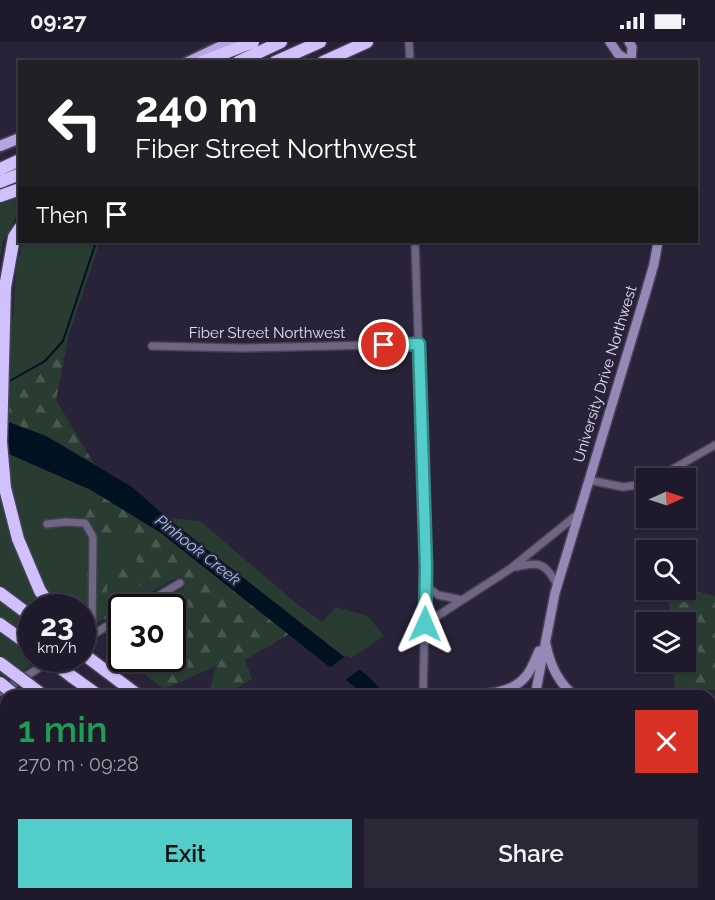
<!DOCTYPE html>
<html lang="en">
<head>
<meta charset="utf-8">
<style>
  :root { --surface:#1e1a2b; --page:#2b2737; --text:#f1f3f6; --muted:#a1a1a9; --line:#3c3847; --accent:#53cdc9 }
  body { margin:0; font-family:Raleway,sans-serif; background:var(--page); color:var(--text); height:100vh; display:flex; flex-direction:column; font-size:22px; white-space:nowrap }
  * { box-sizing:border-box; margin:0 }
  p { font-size:20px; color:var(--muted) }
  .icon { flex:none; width:33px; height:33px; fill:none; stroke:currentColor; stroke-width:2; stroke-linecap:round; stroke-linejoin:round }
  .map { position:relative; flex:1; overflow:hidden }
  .side { position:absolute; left:0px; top:648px; width:716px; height:210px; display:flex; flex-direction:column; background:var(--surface); border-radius:18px 18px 0 0; box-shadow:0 2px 4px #0004,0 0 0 2px var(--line) }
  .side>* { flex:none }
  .banner { position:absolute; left:18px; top:18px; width:680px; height:183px; border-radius:0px; box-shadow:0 2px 4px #0004,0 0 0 2px var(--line); background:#202124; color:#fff; overflow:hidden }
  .needle { width:39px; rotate:87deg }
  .buttons { position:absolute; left:636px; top:426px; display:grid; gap:12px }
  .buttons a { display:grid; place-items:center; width:60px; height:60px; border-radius:0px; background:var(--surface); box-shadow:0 2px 4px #0004,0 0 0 2px var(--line); font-size:30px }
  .speed { position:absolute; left:18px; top:552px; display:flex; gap:12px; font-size:30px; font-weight:700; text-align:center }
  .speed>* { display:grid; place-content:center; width:78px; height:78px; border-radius:50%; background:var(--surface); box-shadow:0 2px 4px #0004,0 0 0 2px var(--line); line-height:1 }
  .speed small { font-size:15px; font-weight:400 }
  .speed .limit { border:3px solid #111; border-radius:9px; background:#fff; color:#111 }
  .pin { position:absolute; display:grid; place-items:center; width:51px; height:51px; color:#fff; margin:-26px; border:3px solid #fff; border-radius:50%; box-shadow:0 2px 6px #0007 }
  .me { position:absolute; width:66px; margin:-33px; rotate:1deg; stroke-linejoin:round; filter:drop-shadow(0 0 4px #0008) }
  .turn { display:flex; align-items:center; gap:21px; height:126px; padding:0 18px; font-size:27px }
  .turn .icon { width:78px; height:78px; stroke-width:2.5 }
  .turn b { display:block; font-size:42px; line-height:51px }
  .then { display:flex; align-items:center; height:57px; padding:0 18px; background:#0003; gap:12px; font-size:22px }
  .round { display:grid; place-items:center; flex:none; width:63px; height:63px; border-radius:0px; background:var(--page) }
  .headline { display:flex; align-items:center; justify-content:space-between; height:102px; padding:0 18px }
  h1 { font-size:36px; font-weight:600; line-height:45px; color:#1e9e55 }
  .primary-button { display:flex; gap:12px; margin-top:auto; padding:12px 18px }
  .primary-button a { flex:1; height:69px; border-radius:0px; background:var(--accent); color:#111; font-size:24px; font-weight:600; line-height:69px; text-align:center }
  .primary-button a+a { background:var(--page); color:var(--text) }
  .status { display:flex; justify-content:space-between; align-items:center; height:42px; padding:0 30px; background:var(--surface); direction:ltr }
  .status svg { height:16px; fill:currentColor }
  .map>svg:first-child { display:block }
</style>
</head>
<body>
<div class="status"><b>09:27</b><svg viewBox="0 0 49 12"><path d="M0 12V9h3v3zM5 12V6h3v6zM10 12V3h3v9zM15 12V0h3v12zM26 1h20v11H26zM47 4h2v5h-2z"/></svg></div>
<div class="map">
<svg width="715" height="858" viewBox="0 0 715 858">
  <defs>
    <pattern id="forest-firs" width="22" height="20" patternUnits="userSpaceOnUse" patternTransform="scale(1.5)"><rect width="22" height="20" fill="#283c31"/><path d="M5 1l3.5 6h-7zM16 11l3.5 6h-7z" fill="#47584f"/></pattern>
  </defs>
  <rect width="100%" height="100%" fill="#282339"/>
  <path fill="#283c31" d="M19,155V169L3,200L0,216V162Z
    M23,200H100L69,292L51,315L19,341L0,349V274L13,275L16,226Z
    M0,408L91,448L103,455V459L94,465L76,470L80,481L87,490L135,495L137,523L96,524L87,532L88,584L83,590L82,566H32V616L42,617L0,642Z
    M167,476L200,479L297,562L322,580L336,565L368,574L384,594L348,618Z
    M175,537L122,566L107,576L106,541L118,543L134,541L149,548Z
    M715,756V824L710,820V757Z
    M195,852H286L288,858H198Z"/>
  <path fill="url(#forest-firs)" d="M69,292L56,358L94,422L46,394L0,377V349C29,337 49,317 69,292Z
    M103,455L161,491L289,592L245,618L252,637L222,654H214L210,647L216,624L164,647L124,617L172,616V566L153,565L184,546V539L175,537L149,548L134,541L125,548L118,543L107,541V576L88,584L87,532L96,524L137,523L134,495L87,490L74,476L76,470L94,465L103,459Z
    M686,547L715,554V648L675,647L673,620H686V580H671L668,548Z"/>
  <path fill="#001120" d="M0,377L46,394L132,445L167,476L343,614L371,637L387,654H366L161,491L91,448L0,408Z"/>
  <path fill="#282339" d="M347,613L362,626L344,639L328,627Z"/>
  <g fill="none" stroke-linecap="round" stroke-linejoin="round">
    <path stroke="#001120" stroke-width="2" d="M8,340L45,319L63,299L96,200"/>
    <defs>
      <path id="minor" d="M409,0L410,20
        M415,200L426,525L423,654
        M152,304L242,306L419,302
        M657,436L715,403
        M589,438L623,445L646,442
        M47,482L65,480L85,481L93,495L92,592
        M516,525C539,519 546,521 557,543
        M426,544L438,553L462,558
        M138,566L180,541
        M425,582L510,527L578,472
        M82,599L122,575
        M0,650L52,618
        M0,793L6,803
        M35,852L39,858"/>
      <path id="tertiary" d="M417,654H443
        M710,672H715
        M0,841L6,837"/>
      <path id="secondary" d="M610,0L618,12L630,20
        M629,0L632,5L631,20
        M546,602C550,623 558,641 575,654
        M451,654C475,652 510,655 526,634C532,627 535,617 539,609
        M535,654L555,551L645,253L654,222L658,200
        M506,858V852
        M519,858V852"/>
      <path id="primary" d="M188,20L230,0
        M0,104L20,96"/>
      <path id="motorway" d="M202,20L253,0
        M238,20L281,0
        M275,20L320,0
        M323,20L367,0
        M0,127L20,118
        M0,140L20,132
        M0,154L20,147
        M5,244L1,400L5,446L18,497L40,549L52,566
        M4,251L14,195L20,186
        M0,551L32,575
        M0,582L32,605
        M82,611L139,654
        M71,634L99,654
        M0,672L6,677
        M138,852L141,858
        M183,852L186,858
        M223,852L227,858
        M259,852L263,858
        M293,852L296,858
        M347,852L349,858"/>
    </defs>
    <use href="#minor" stroke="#454156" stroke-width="10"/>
    <use href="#tertiary" stroke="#454156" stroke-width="11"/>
    <use href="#secondary" stroke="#454156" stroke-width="12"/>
    <use href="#primary" stroke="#454156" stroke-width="14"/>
    <use href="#motorway" stroke="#454156" stroke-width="15"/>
    <use href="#minor" stroke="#6e6683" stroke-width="7"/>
    <use href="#tertiary" stroke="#6e6683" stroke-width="8"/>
    <use href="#secondary" stroke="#9689b8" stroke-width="9"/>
    <use href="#primary" stroke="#b5a5e1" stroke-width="10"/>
    <use href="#motorway" stroke="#d0c0fb" stroke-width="12"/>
    <defs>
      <path id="motorway-bridge" d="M47,616L71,634
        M0,621L44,654
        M0,641L16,654"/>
    </defs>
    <use href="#motorway-bridge" stroke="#454156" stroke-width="15" stroke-linecap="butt"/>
    <use href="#motorway-bridge" stroke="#d0c0fb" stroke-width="12"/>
  </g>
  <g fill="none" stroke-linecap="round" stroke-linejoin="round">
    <defs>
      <path id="route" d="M384,303L419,302L426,525L425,582"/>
    </defs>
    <use href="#route" stroke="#368583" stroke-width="15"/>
    <use href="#route" stroke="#53cdc9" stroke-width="10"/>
  </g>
  <g text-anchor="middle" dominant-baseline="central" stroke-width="4.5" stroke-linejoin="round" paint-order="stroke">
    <g font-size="15" fill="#e0deed" stroke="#282339">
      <text x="267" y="291">Fiber Street Northwest</text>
      <text transform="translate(605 332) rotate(-73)">University Drive Northwest</text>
    </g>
    <g font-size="16" font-style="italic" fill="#96c7ec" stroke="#282339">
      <text transform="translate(198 508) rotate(38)">Pinhook Creek</text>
    </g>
  </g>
</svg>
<div class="buttons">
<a><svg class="needle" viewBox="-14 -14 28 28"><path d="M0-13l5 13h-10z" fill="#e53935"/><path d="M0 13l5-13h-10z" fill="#a1a1a9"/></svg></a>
<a><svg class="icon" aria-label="search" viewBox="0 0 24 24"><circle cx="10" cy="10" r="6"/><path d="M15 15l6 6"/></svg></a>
<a><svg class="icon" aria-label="layers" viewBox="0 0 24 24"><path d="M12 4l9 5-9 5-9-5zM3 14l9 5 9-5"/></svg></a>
</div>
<div class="speed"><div>23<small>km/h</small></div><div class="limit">30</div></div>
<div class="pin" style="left:384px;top:303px;background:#d93025"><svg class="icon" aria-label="arrive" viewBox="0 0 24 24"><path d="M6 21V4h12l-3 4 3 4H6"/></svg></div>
<svg class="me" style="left:425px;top:582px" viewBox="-20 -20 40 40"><path d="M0-17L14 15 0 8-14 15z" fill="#53cdc9" stroke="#fff" stroke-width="4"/></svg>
<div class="banner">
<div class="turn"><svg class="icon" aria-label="left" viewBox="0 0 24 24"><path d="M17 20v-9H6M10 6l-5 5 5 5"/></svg><div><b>240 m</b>Fiber Street Northwest</div></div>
<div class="then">Then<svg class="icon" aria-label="arrive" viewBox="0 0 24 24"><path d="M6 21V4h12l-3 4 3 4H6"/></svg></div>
</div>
<section class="side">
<div class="headline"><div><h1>1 min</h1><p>270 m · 09:28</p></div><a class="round" style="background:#d93025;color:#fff"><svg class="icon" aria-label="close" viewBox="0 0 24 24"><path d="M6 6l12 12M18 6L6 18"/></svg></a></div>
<div class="primary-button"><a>Exit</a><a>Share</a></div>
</section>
</div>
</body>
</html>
